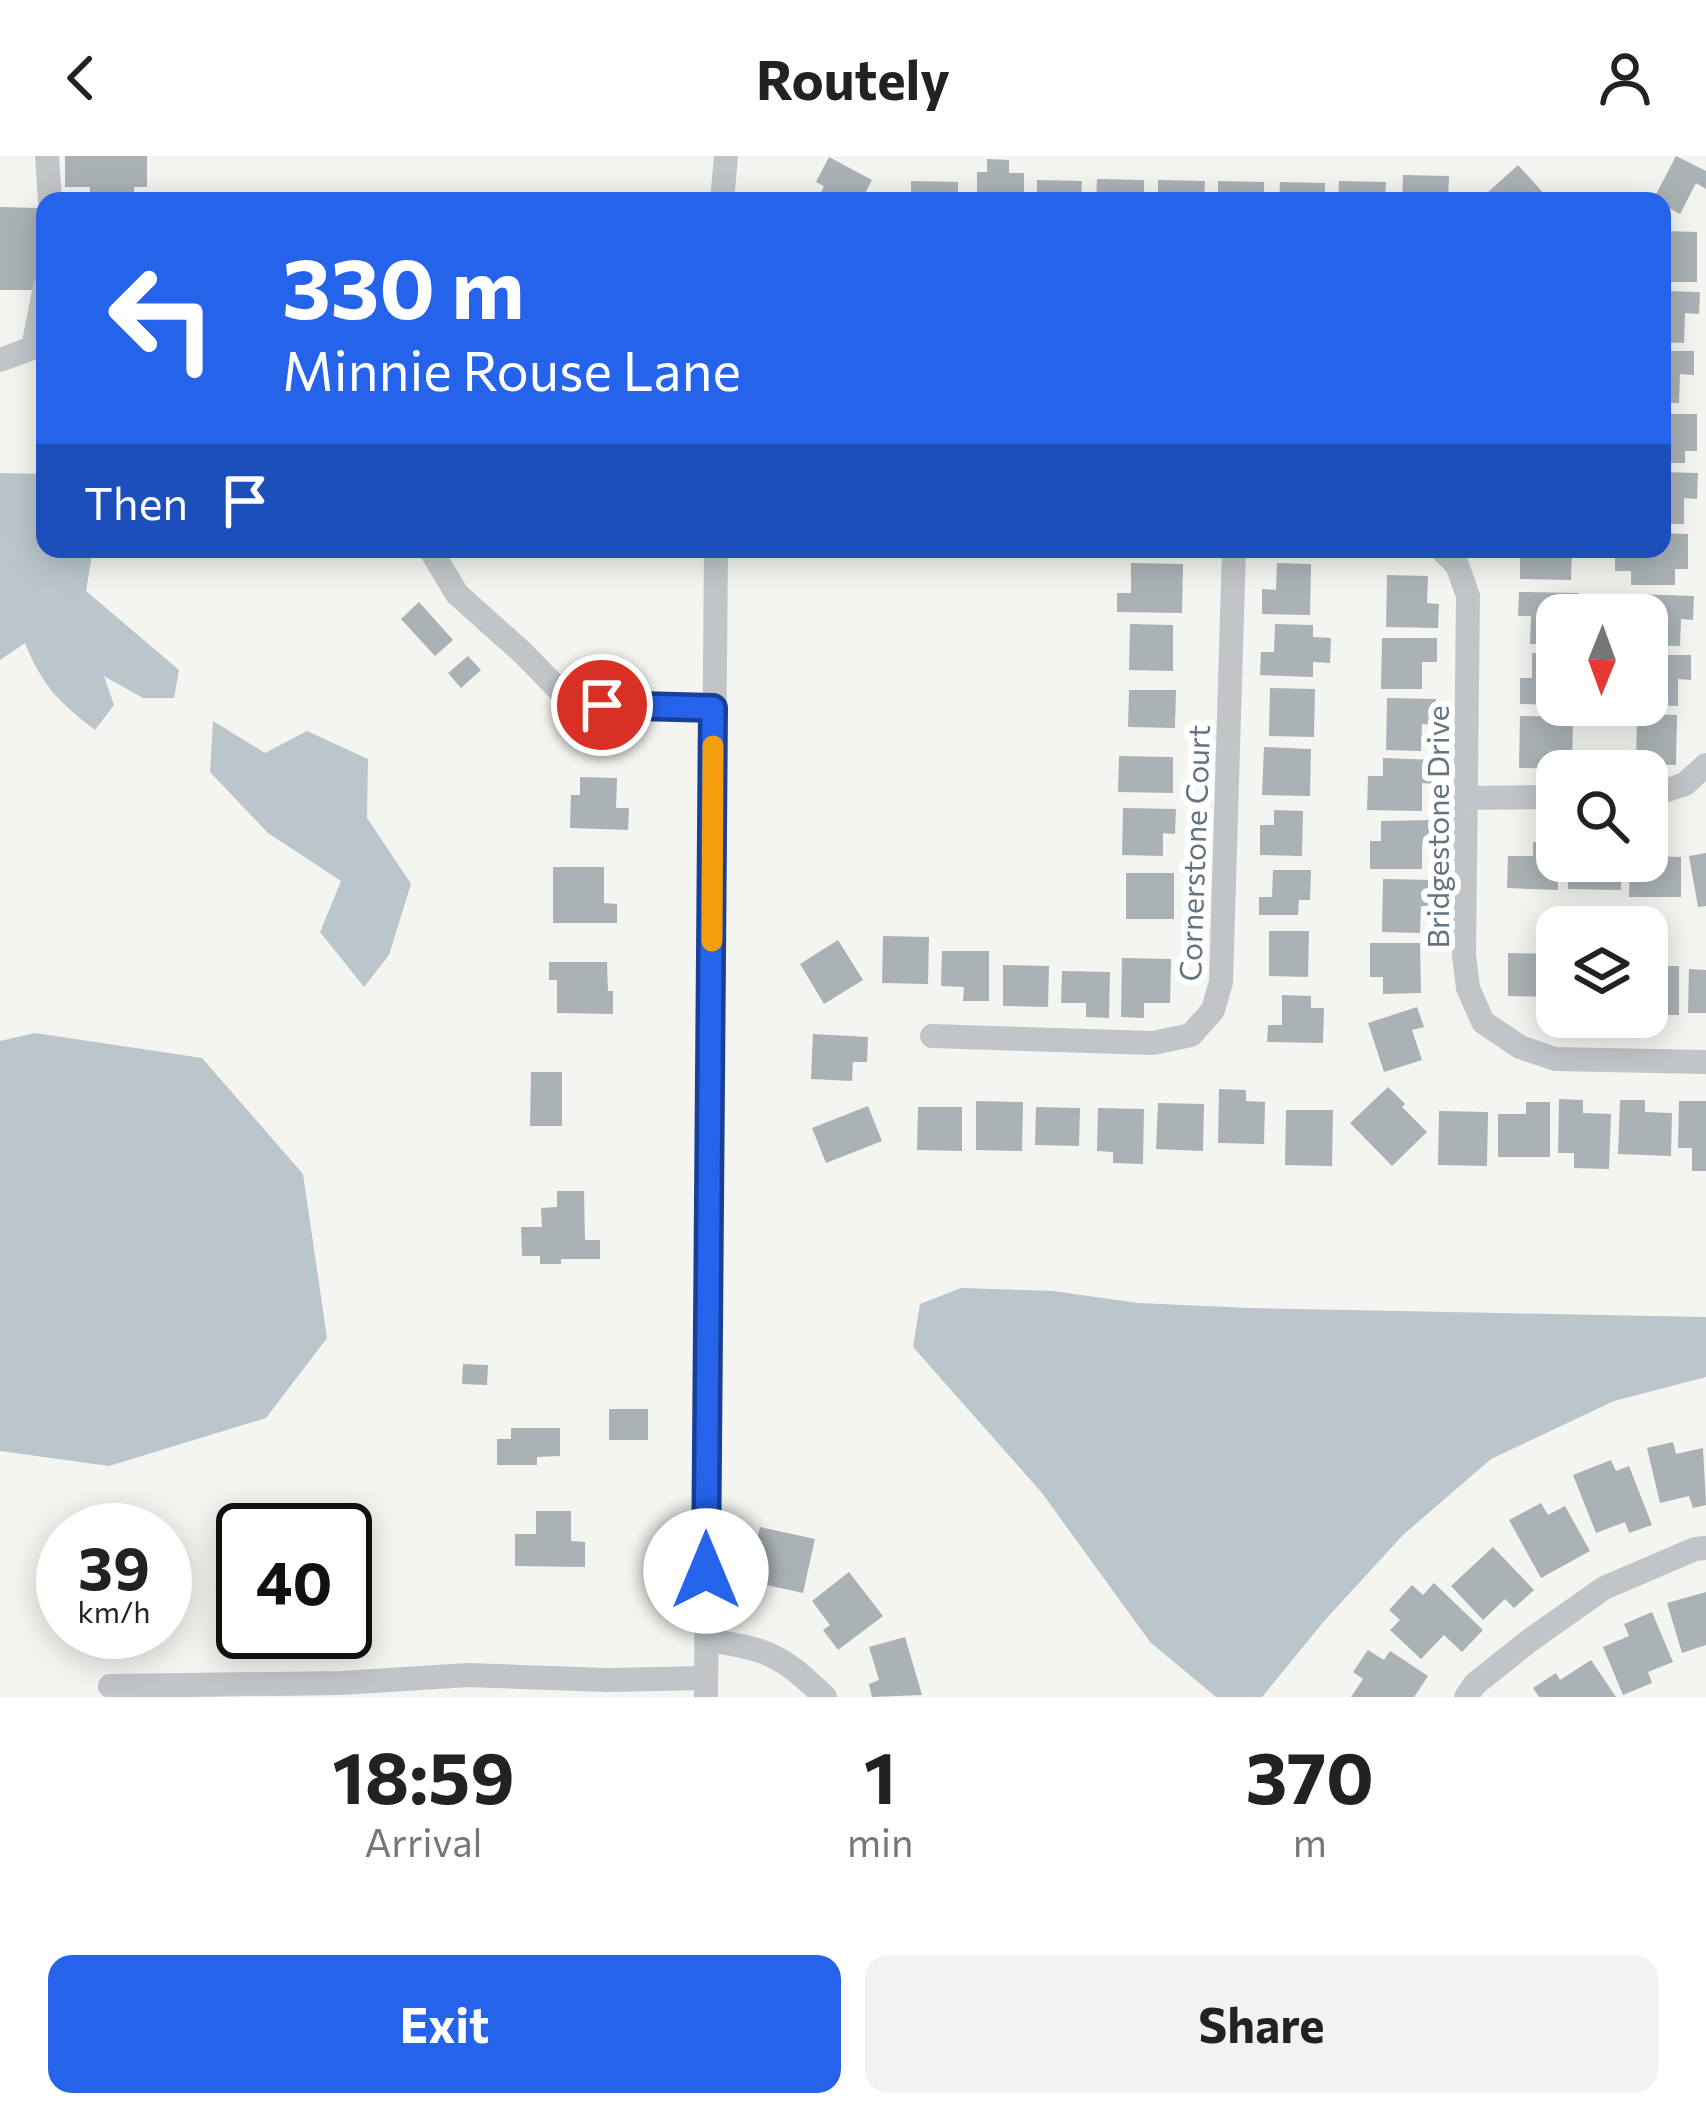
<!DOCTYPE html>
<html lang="en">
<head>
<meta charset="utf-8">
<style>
  :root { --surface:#fff; --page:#f2f2f2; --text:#222; --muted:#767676; --accent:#2563eb }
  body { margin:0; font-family:Commissioner,sans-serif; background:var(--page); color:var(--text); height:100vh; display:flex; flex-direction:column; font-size:45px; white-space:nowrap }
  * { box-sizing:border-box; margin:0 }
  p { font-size:39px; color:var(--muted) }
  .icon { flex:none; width:66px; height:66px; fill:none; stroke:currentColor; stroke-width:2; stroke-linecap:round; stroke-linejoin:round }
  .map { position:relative; height:1541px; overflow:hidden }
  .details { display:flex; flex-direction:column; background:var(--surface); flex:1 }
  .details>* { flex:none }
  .top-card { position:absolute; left:36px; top:36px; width:1635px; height:366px; border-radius:24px; box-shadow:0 6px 30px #0003; background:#2563eb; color:#fff; overflow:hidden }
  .needle { width:78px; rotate:181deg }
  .tools { position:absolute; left:1536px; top:438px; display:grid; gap:24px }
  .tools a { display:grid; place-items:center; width:132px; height:132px; border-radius:24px; background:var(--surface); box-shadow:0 6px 30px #0003; font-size:60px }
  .speed { position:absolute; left:36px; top:1347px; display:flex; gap:24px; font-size:60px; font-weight:700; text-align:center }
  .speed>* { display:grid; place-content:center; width:156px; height:156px; border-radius:50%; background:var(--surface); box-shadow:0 6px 30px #0003; line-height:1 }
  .speed small { font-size:30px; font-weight:400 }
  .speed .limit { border:6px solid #111; border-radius:18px; background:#fff; color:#111 }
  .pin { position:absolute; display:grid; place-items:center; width:102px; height:102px; color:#fff; margin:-51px; border:6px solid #fff; border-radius:50%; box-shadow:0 3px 12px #0007 }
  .me { position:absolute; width:132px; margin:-66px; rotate:0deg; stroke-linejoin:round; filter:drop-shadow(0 0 9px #0008) }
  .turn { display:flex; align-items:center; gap:42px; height:252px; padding:0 48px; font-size:54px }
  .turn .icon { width:156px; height:156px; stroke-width:2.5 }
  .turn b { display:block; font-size:84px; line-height:102px }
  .then { display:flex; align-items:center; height:114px; padding:0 48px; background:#0003; gap:24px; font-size:45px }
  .eta { display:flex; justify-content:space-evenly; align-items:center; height:204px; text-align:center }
  .eta b { font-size:72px; font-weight:700; line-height:84px }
  .action { display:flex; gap:24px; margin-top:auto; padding:24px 48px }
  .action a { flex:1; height:138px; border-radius:24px; background:var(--accent); color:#fff; font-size:48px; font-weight:700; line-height:138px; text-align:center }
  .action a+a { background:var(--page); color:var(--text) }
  header { display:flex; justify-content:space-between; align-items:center; height:156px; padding:0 48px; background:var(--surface); font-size:54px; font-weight:700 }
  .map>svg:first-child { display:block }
</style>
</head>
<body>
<header><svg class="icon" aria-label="back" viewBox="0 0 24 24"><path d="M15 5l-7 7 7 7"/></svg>Routely<svg class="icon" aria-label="person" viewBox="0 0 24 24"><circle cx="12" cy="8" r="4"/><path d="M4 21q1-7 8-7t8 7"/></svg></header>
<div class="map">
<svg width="1706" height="1541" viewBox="0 0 1706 1541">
  <rect width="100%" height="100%" fill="#f4f4f0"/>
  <path fill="#bac6cb" d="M0,317L45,318V393H93L86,435L179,514L174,542H143L104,520L114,549L95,574C58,545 43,531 25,487L0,504Z
    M213,565L265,597L307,575L368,603L367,662L411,728L389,799L364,831L320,776L341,725L268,677L210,616Z
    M35,877L202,902L303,1018L327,1182L266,1262L109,1310L0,1295V885Z
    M961,1132L1053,1135L1138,1147L1250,1152L1706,1161V1221L1614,1245L1491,1303L1403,1379L1325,1464L1262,1541H1216L1150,1486L1042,1337L913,1191L920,1148Z"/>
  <path fill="#aab2b6" d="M65,0H147V31H134V45H90V31H65Z
    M1676,0L1706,15V33L1696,27L1680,58L1662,48V45L1653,44Z
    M829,1L872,24L861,45L846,41L844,45H829L819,40L824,30L816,26Z
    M987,3L1009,4V17H1024V45H977V16H987Z
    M1518,9L1547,41L1542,45H1494L1487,37Z
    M1403,19L1449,20L1448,45H1402Z
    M1097,23L1144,24V45H1096Z
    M1037,24L1082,25L1081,45H1037Z
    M1158,24L1205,25L1204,45H1158Z
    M911,25L958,26V45H911Z
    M1218,25L1264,26V45H1218Z
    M1339,25L1386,26L1385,45H1338Z
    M1280,26L1325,27V45H1279Z
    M0,51L39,52L38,134H0Z
    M1662,75L1697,76V126H1662Z
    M1662,135L1700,136L1699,158L1685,157L1684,187L1662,186Z
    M1662,195H1694V219L1680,218L1679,247H1662Z
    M1662,258H1697V295H1685V307H1662Z
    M1662,316L1698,317L1697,343L1684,342V368H1662Z
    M1662,377L1688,378V413H1675V429H1631V415H1615V393H1662Z
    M1534,393H1572L1571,424L1520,423V400H1534Z
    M1131,407L1183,408L1182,457L1117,456V437H1131Z
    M1277,407L1311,408L1310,459L1262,458V433L1276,434Z
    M1387,419L1428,420L1427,447L1439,448L1438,472L1386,471Z
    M1519,436L1579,437L1578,459H1557V488H1530L1531,460H1518Z
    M1634,438L1694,440L1693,464L1681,463L1680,490L1647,489V459H1633Z
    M419,446L453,484L435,500L401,463Z
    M1130,468L1173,469V515L1129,514Z
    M1275,468L1313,469V481L1331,482L1330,507L1313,506V521L1260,519L1261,496H1274Z
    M1382,482H1437V506H1422V533H1381Z
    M1532,497H1557V549L1520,548V522H1532Z
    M1647,499H1691V524L1678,523V550L1647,549Z
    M468,500L481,514L461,532L448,517Z
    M1270,532L1315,533L1314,581L1269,580Z
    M1129,534H1176L1175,572L1128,571Z
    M1387,542L1436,543V569L1422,568L1421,595L1386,594Z
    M1637,558L1677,559L1676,609L1636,608Z
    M1520,560L1573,561L1572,613L1519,612Z
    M1264,591L1311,593L1310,640L1262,639Z
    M1119,600L1173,601V637L1118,636Z
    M1383,602L1436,604L1435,628L1422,627V655L1367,654L1368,620H1383Z
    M580,621L617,622L616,652H629L628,674L570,672L571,639H580Z
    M1123,652L1176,653L1175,678L1163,677V700L1122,699Z
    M1274,654L1303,655L1302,700L1260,699V669H1274Z
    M1437,664V687H1422V713H1370V685H1381V665Z
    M1533,686L1557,687L1558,734L1507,732L1508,700H1533Z
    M1647,687H1654V700L1681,701V741H1629L1630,705H1647Z
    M1706,697V750L1698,751L1689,700Z
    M1568,705H1621V734L1568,733Z
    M553,711H604V747L617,748V767H553Z
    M1273,714H1311L1310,744H1299L1298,759H1259V741H1272Z
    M1126,717H1174V763H1126Z
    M1383,723L1435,724L1434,750H1421L1420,777L1382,776Z
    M1269,775H1309L1308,821L1269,820Z
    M883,780L929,781L928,828L882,827Z
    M838,784L863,824L824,848L800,808Z
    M1370,787H1420L1421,837L1383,838V821H1370Z
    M942,795H989V845H963L964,831L941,830Z
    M1508,797L1554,798V841L1508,840Z
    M1647,798H1666L1665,810H1679V859H1647Z
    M1122,802L1171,803L1170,847H1144V862L1121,861Z
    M549,806H607L608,835H613V858L557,857V824H549Z
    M1003,809L1049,810L1048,851L1003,850Z
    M1689,813L1706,814V857H1688Z
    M1062,815L1110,816L1109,862L1086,861V847H1061Z
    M1282,839L1311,840V852H1324L1323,887L1267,886L1268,869H1282Z
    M1417,851L1424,871L1412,874L1422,904L1384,916L1368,867Z
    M813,878L868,881L867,906H853L852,925L811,923Z
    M531,916H562V970H530Z
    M1388,931L1405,948L1402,951L1427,976L1392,1010L1350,967Z
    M1219,933L1246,934V945L1265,946L1264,988L1218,987Z
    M1559,943L1583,944V957L1611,958L1609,1013L1574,1012V997H1558Z
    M1620,944H1645V956L1672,957L1671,1000L1618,998Z
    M976,945L1023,946L1022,995L976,994Z
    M1679,945H1706V1015H1692V992H1678Z
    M1526,946H1550V1001H1498V958H1526Z
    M1158,947L1204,948L1203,995L1156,993Z
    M868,950L882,985L826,1007L812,972Z
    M918,951H962V995L917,994Z
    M1036,951L1080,952L1079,990L1035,989Z
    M1098,952L1144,953L1143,1008L1113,1007V996L1097,995Z
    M1286,954H1333L1332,1010L1285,1009Z
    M1439,955L1488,956L1487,1010L1438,1009Z
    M557,1035H584L585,1084H600V1103H561V1108H540V1100H522L521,1071H542L541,1052L557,1051Z
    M463,1208L488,1209L487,1229L462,1228Z
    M609,1253H648V1284H609Z
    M511,1272H560V1300L537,1301V1309H497V1283H511Z
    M1673,1286L1676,1298L1703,1292L1706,1349L1693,1352L1689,1340L1660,1347L1647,1292Z
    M1611,1304L1616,1315L1629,1310L1652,1369L1629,1377L1625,1366L1596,1377L1573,1319Z
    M1541,1347L1548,1359L1565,1350L1590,1395L1541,1422L1509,1364Z
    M536,1355H571V1385L585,1386V1411L515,1410V1378H536Z
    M760,1371L815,1383L803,1437L748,1425Z
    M1493,1391L1534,1434L1514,1452L1505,1443L1483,1464L1451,1430Z
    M849,1416L883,1460L838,1494L823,1474L830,1469L812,1445Z
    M1434,1427L1483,1474L1462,1496L1444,1479L1421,1503L1390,1474L1400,1464L1389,1454L1412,1429L1423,1439Z
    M1706,1436V1489L1682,1497L1667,1447Z
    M1652,1456L1673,1506L1648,1516L1652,1527L1623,1539L1603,1491L1629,1480L1624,1468Z
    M905,1481L922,1539L872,1541L869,1528L879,1524L869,1491Z
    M1368,1494L1384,1504L1390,1495L1428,1520L1414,1541H1351L1363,1523L1353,1516Z
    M1591,1504L1616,1541H1539L1533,1532L1556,1517L1560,1524Z"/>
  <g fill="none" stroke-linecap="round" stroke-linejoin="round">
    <path stroke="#c1c5c8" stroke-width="24" d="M47,0L50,45
      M722,45L726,0
      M33,192L45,130
      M0,204L43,188
      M430,393L457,438L523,497L558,533L602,549L713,552
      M1441,393L1457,409L1468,440L1464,799L1468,832L1483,866L1520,891L1555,903L1706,906
      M1647,641L1685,628L1706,609
      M1466,642L1557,641
      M932,880L1153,887L1191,879L1213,854L1221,826L1234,393
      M706,1484C767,1493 779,1497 825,1541
      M110,1530L342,1527L468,1519L607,1524L706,1522
      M706,1541L716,393
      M1466,1541L1475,1528L1529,1485L1604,1432L1695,1393L1706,1392"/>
  </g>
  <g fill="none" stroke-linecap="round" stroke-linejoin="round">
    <defs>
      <path id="route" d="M602,549L713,552L706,1415"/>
    </defs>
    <use href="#route" stroke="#184099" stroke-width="30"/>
    <use href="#route" stroke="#2563eb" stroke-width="21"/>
    <path stroke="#f59e0b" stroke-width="21" d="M712,785L713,590"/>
  </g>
  <g text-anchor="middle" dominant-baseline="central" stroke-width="12" stroke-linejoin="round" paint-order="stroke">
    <g font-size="30" fill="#637481" stroke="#fff">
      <text transform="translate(1436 671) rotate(-90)">Bridgestone Drive</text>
      <text transform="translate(1193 697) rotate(-88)">Cornerstone Court</text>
    </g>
  </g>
</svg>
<div class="tools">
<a><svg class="needle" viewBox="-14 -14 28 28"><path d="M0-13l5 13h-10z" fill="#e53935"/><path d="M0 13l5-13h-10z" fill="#767676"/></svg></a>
<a><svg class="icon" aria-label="search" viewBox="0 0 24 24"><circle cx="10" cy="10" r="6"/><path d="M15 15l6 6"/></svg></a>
<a><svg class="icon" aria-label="layers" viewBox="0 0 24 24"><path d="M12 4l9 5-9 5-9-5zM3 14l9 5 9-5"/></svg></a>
</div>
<div class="speed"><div>39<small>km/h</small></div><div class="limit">40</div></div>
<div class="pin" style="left:602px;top:549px;background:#d93025"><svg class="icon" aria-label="arrive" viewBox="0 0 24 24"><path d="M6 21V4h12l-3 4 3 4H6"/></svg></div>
<svg class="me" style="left:706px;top:1415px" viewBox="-20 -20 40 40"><circle r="19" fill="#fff"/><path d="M0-13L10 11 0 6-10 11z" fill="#2563eb"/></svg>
<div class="top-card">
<div class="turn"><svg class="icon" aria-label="left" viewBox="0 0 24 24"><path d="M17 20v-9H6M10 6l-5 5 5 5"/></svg><div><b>330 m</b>Minnie Rouse Lane</div></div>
<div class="then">Then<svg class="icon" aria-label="arrive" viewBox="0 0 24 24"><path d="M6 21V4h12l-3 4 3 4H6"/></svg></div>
</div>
</div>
<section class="details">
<div class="eta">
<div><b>18:59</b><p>Arrival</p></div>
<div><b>1</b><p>min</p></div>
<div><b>370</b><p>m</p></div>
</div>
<div class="action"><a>Exit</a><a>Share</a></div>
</section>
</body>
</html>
